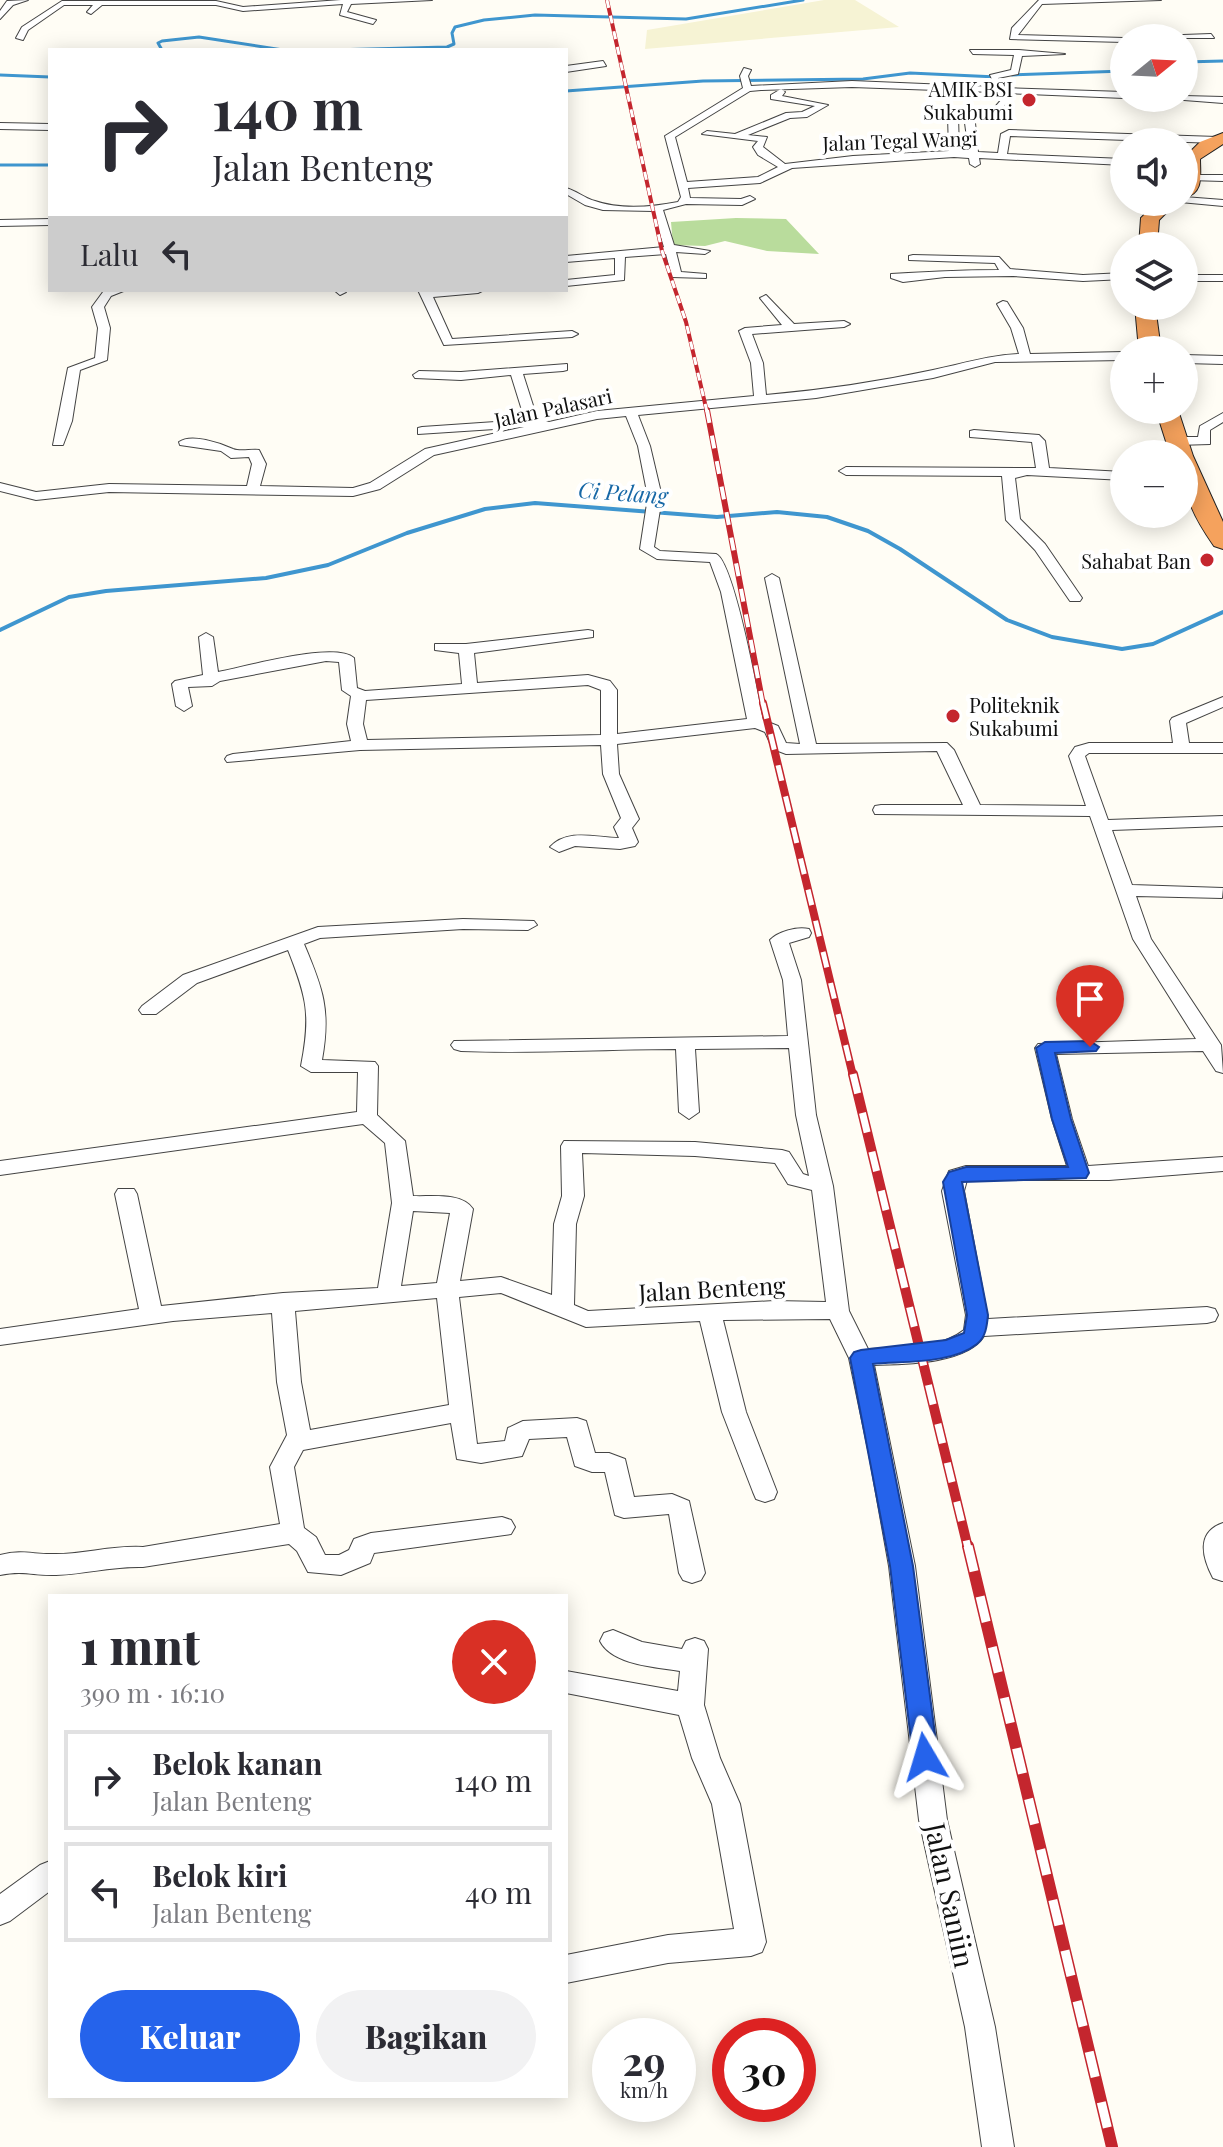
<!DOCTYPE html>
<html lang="id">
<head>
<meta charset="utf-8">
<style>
  :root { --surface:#fff; --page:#f2f2f3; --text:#2b2b33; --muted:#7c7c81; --line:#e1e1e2; --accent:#2563eb }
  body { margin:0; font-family:"Playfair Display",serif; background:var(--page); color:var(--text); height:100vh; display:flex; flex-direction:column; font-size:30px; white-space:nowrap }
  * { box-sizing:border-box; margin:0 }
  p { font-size:26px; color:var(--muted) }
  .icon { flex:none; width:44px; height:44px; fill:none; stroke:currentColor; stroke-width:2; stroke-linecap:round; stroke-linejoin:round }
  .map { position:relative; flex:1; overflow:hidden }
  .sheet { position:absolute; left:48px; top:1594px; width:520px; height:504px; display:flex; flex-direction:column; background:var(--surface); border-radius:0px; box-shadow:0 4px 20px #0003 }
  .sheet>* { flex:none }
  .guide { position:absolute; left:48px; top:48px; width:520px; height:244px; border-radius:0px; box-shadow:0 4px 20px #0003; background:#fff; color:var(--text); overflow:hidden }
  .needle { width:52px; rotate:72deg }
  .fabs { position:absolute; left:1110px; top:24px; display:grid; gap:16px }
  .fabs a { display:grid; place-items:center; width:88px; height:88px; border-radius:50%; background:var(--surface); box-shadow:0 4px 20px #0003; font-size:40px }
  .speed { position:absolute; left:592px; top:2018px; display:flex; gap:16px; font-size:40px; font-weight:700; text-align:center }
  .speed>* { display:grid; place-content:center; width:104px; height:104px; border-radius:50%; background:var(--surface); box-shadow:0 4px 20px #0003; line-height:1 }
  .speed small { font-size:20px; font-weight:400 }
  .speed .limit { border:12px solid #d22; background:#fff; color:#111 }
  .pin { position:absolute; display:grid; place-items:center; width:68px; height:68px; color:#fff; margin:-82px -34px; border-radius:50% 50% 50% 0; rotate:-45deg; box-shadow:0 0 8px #0007 }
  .pin .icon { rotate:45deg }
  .me { position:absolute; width:88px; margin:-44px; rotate:353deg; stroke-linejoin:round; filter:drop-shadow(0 0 6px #0008) }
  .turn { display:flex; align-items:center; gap:28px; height:168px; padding:0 32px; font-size:36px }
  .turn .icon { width:104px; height:104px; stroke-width:2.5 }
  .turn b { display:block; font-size:56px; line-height:68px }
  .then { display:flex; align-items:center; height:76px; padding:0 32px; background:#0003; gap:16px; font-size:30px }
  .round { display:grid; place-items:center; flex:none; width:84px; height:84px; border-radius:42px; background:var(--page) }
  .headline { display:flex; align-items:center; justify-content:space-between; height:136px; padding:0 32px }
  h1 { font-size:48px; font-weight:800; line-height:60px }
  .cta { display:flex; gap:16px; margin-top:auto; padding:16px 32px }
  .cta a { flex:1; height:92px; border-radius:48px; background:var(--accent); color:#fff; font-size:32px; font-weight:800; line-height:92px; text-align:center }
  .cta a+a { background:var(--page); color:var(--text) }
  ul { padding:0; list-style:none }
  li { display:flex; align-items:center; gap:24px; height:100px; margin:0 16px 12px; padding:0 16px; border:4px solid var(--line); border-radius:0px }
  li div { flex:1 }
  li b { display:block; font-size:30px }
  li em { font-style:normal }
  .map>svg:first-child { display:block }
</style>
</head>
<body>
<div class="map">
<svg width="1223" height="2147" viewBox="0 0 1223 2147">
  <rect width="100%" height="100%" fill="#fffdf5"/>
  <path fill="#f6f3d4" d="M824,0H855L899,27L645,49L647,30Z"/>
  <path fill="#b9dc9c" d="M736,218L786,219L819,254L767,251L725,241L705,246L673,245L671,222Z"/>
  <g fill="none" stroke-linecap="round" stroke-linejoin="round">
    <path stroke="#3f96cf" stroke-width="3" d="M162,50L158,43L162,41L199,37L283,50
      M331,50L447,47L454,44L452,33L455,27L484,20L535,15L686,19L803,0
      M1184,62L1223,61
      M0,75L50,77
      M1012,75L1124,71
      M566,91L703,81L863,79L910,73L997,77
      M0,165H50"/>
    <path stroke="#3f96cf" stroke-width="4" d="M0,630L69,597L106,591L266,578L328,565L407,533L485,509L535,503L717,517L777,512L827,517L868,531L900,549L1007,620L1052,637L1122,649L1153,644L1223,612"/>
    <defs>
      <path id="street" d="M28,0L13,5L0,19V11L7,1Z
        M341,0H432L351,4L347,12L376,20L373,24L340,15L343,4L243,11L216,5H102L91,14L87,12L93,5H64L28,30L23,40L16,38L22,27L62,1H216L243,7Z
        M1039,0H1161L1042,4L1018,35L1124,38V42L1010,39L1012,28Z
        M1211,34L1214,38H1151L1155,36Z
        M970,50H1019L1065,54L1022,56L1018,74L998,78L1003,88L1124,92V98L1005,93L1011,98L993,118L988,115L1002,99L993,92L852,87L761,90L750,91L675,137L687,182L758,177L778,167L758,155L753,147L758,141L702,134L707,131L735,134L786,113L802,112L815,106L771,99V95L781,89L785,92L782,96L828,105L807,117L790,118L748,135L767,137L763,147L785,164L853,156L949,151L948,116L953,113L958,116L959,151L969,152L965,123L970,120L975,123L978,152L998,153L1001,134L1009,130L1217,137L1222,140L1217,143L1010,136L1007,154L1124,159V165L979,158L980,164L975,167L970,164L969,158L954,157L792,168L760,183L688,188L690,198L741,199L750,196L755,199L742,205L686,204L663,210L674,245L710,251L705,254L676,252L681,272L706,274V278L672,277L666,254L625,257L624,280L566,286V280L615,275V258L566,262V256L664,247L653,211L603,210L585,205L566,194V188C577,191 584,198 595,201C621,210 652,207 678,202L681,197L665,136L743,88L740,76L744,68L751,70L748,76L751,86L852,81L996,87L990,75L1011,70L1014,55L973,54Z
        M603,61L606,66L566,72V66Z
        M1184,96L1223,97V103L1158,98Z
        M0,123L50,124V130L0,129Z
        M1192,175H1223V181L1189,180Z
        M1184,197L1223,200V206L1180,202H1184Z
        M50,219V225L0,226V220Z
        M913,255L999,257L1010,269L1083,275L1124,273V279L1083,281L1013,276L945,277L903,282L891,278V274C926,272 963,270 999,270L995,263L909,260V256Z
        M1184,275H1223V281H1184Z
        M108,290H126L111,296L104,307L110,328L107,360L80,370L72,421L63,445H53L68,368L95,358L98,328L92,307L103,292Z
        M334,290H346V292L340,295Z
        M418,290H484L478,293L433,297L452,339L572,331L578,334L572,337L444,345Z
        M766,295L794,324L844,321L850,324L844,327L752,334L763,363L766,395C822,390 878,382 933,370C962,364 989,355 1019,354L1011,328L997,304L1003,301L1007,302L1023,328L1030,354L1124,352V360L995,362L933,378L816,398L638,415L650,446L662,497L654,547L660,551L716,554C734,561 758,695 763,720L778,726L786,743L800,744L765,578L772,574L779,578L816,744L947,743L954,750L980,805L1086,806L1069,756L1075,747L1089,743H1173L1170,721L1172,718L1223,697V707L1186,723L1189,743H1223V753H1089L1085,756L1108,820L1223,816V826L1112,830L1132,885L1223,888L1222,898L1136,896L1151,939L1221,1045L1223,1073L1216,1071L1203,1051L1056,1054L1072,1119L1088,1166L1223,1157V1171L1109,1180H967L964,1191L988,1319L1207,1307L1215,1309L1218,1315L1215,1321L1207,1323L984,1336C967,1364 904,1364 874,1365L915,1566L947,1820L995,2027L1014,2147H982L965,2027L919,1820L889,1566L869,1454L849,1358L830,1319L723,1320L746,1412L777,1492L774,1499L765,1502L756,1499L753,1492L722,1412L700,1321L586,1327L501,1293L459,1297L477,1444L505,1441L508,1428L523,1421L577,1418L586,1421L595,1453H609L625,1459L634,1497L672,1494L689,1501L705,1573L701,1580L692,1583L683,1580L679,1573L669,1514L624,1518L615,1515L605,1472H592L575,1466L567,1437L529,1439L522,1456L481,1463L457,1459L451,1423L303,1450L294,1467L304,1528L316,1537L325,1555H339L349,1550L354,1539L371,1533L502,1517L511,1520L515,1527L511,1534L374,1553L370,1563L341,1575L308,1572L297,1551L289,1544L143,1567C113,1566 85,1574 56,1575C33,1576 25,1570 0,1575V1555C24,1549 33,1555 56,1554C85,1554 113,1545 143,1547L280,1524L270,1467L287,1435L277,1382L272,1313L173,1321L0,1345V1329L139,1309L115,1194L118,1189H134L137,1194L161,1306L283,1293L378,1288L392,1203L385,1143L363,1124L0,1175V1161L357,1112L358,1072H311L301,1066C311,1015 307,998 288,950L197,983L156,1014H142L139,1010L142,1006L183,975L318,927L463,919L534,921L537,925L528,930L463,929L320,938L304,944C323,989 331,1010 322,1060L375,1062L378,1066L377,1115L405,1141L413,1196C431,1197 462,1192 473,1209L460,1281L501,1277L552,1295L554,1224L562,1196L561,1146L564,1141L695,1142L782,1150L789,1152L803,1174L809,1176L796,1115L789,1048L695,1049L699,1112L689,1119L679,1112L676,1049C604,1049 532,1054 461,1051L454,1049L451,1045L454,1041L788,1036L783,980L770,940C777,932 797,926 809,929L811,933L809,937L789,943L801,980L816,1115L833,1186L849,1311L868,1349C899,1347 939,1350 964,1330L966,1315L942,1191L949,1171L966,1166H1067L1052,1119L1035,1048L1038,1044L1196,1039L1133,939L1090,816L875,814L873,810L875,806L881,805H963L937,751L786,754L773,749L765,732L755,728L617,744L619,774L639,819L632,828L638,842L635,846L620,849L575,846L559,852L550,847C568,828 596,838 619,838L614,827L621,818L603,774L601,745L360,750L227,762L225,759L227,756L233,754L351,741L347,724L351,696L342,690L339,662L326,661L220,681L212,686L188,687L192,706L184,711L176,706L172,684L175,681L203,675L199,637L206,633L213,637L218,672C246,667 334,641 354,658L357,688L365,691L462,684L459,653L435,650V644H466L588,630L593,631V637L474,653L477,683L588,675L610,681L617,690V734L747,719L721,592L710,562L657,559L640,549L648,497L638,446L626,416L597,419L434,455L380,489L353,496L109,492L36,500L0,491V483L36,492L109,484L247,486L252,464L249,457L231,458L221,451L180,445L179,442C191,433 220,443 233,449C240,452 251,449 259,450L266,464L260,486L353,488L370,483L425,449L524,427L418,434V428L422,427L525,420L511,375L461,380L415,378L413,375L419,371L461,372L567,364V370L563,371L523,374L537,418L549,422L597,411L754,396L751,363L739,331L745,328L782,325L760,298ZM588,685L601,690V735L367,740L363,724L366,700ZM582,1153L695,1156L775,1163L788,1184L812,1190L826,1302L774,1301L588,1311L574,1305L576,1224L584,1196ZM413,1211L450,1213L437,1283L401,1286ZM437,1298L449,1405L310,1430L301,1382L295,1311Z
        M1184,355L1223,356V364L1184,363Z
        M1223,413V422L1210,430V444L1177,445L1171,441L1177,437H1198L1200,426Z
        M974,430L1039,435L1045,441L1049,468L1124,472V480L1027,475L1015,478L1020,519L1045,544L1082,598L1080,601H1070L1035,550L1006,520L1002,476L846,475L839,471L846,467L1036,468L1032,442L970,437V431Z
        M1223,1523V1581H1222L1213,1578C1202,1557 1196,1532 1223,1523Z
        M613,1630L642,1642L682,1649L686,1641L695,1638L704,1641L708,1649L704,1705L720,1758L740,1804L766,1942L762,1952L751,1956L668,1963L566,1983V1955L668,1935L734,1929L712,1804L692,1758L679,1715L566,1693V1671L678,1691L680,1671C656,1667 612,1665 600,1641L604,1633Z
        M50,1861V1891L10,1921L0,1925V1894L40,1865Z"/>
      <path id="highway" d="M1223,133V144L1200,159C1200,176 1204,193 1184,198V158L1200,142Z
        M1157,202H1177L1159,220L1157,246H1139L1141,218Z
        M1135,306H1155L1161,350H1139Z
        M1156,410H1178L1193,456L1223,522V549L1214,546C1190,511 1184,497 1184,454H1170Z"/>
    </defs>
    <use href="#street" stroke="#444" stroke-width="2"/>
    <use href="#highway" stroke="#222" stroke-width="2"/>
    <use href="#street" fill="#fff" fill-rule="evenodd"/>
    <use href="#highway" fill="#f5a25d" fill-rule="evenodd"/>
    <defs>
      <path id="rail-far4" d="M607,0L662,251L686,322L707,412"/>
      <path id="rail-far3" d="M707,410L763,705"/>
      <path id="rail-far2" d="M763,703L853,1076"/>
      <path id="rail-far1" d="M853,1074L968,1548"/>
      <path id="rail" d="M968,1546L1112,2147"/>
    </defs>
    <use href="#rail-far4" stroke="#c4262e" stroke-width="4"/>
    <use href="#rail-far3" stroke="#c4262e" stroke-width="6"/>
    <use href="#rail-far2" stroke="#c4262e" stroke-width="8"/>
    <use href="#rail-far1" stroke="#c4262e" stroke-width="10"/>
    <use href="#rail" stroke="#c4262e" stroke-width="12"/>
    <use href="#rail-far4" stroke="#fff" stroke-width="3" stroke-dasharray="8" stroke-linecap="butt"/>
    <use href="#rail-far3" stroke="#fff" stroke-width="4" stroke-dasharray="13" stroke-linecap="butt"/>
    <use href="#rail-far2" stroke="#fff" stroke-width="5" stroke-dasharray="16" stroke-linecap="butt"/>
    <use href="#rail-far1" stroke="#fff" stroke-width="7" stroke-dasharray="20" stroke-linecap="butt"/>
    <use href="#rail" stroke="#fff" stroke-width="9" stroke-dasharray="26" stroke-linecap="butt"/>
  </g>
  <path fill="#2563eb" stroke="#184099" stroke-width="2" d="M1090,1041L1099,1047L1096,1051L1055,1053L1071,1119L1089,1173L1086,1178L962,1182L988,1315C987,1325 986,1337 977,1344C952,1364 904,1361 873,1364L913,1566L938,1757L934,1765L925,1768L916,1765L913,1757L890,1566L850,1358L854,1352L861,1350L946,1340L964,1333L967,1315L943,1182L949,1172L966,1167H1068L1052,1119L1036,1048L1045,1042Z"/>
  <g fill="#c4262e" stroke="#fff" stroke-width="3">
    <circle cx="1029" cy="100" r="8"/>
    <circle cx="1207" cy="560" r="8"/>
    <circle cx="953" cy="716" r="8"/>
  </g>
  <g text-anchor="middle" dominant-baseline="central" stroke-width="8" stroke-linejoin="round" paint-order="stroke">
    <g font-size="20" fill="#111" stroke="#fff" text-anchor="end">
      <text x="1013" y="88">AMIK BSI<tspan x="1013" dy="23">Sukabumi</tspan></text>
      <text x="1191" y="560">Sahabat Ban</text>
      <text x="969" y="704" text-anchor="start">Politeknik<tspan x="969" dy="23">Sukabumi</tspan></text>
    </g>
    <g font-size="20" fill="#111" stroke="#fff">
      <text transform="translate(900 140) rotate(-2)">Jalan Tegal Wangi</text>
      <text transform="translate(553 407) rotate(-12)">Jalan Palasari</text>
    </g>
    <g font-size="22" font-style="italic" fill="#1768a6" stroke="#fff">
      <text transform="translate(623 492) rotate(4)">Ci Pelang</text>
    </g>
    <g font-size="24" fill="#111" stroke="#fff">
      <text transform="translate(712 1288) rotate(-3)">Jalan Benteng</text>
    </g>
    <g font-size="28" fill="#111" stroke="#fff">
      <text transform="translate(951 1895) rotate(78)">Jalan Saniin</text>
    </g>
  </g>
</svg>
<div class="fabs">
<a><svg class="needle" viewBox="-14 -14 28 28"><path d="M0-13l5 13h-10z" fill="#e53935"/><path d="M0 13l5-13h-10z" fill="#7c7c81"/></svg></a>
<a><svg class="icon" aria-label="sound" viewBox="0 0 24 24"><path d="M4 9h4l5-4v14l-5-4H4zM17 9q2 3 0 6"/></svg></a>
<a><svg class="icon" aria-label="layers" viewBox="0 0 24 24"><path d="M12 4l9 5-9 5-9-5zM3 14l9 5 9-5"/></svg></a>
<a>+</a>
<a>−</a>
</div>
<div class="speed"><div>29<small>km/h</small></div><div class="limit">30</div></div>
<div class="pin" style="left:1090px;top:1047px;background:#d93025"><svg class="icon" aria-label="arrive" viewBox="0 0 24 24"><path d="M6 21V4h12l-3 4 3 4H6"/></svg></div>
<svg class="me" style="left:925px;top:1757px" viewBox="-20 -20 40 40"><path d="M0-17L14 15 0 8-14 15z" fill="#2563eb" stroke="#fff" stroke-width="4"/></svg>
<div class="guide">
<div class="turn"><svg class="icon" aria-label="right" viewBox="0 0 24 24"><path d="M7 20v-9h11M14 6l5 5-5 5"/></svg><div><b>140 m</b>Jalan Benteng</div></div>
<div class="then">Lalu<svg class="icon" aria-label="left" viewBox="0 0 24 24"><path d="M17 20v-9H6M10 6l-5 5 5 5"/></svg></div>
</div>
<section class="sheet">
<div class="headline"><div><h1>1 mnt</h1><p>390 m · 16:10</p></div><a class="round" style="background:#d93025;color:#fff"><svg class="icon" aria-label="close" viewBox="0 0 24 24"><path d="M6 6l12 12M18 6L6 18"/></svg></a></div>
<ul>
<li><svg class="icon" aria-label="right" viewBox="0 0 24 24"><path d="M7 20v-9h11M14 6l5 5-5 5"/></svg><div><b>Belok kanan</b><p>Jalan Benteng</p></div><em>140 m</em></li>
<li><svg class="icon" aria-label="left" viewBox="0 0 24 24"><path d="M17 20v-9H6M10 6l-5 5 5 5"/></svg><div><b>Belok kiri</b><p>Jalan Benteng</p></div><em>40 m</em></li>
</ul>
<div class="cta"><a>Keluar</a><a>Bagikan</a></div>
</section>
</div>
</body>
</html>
